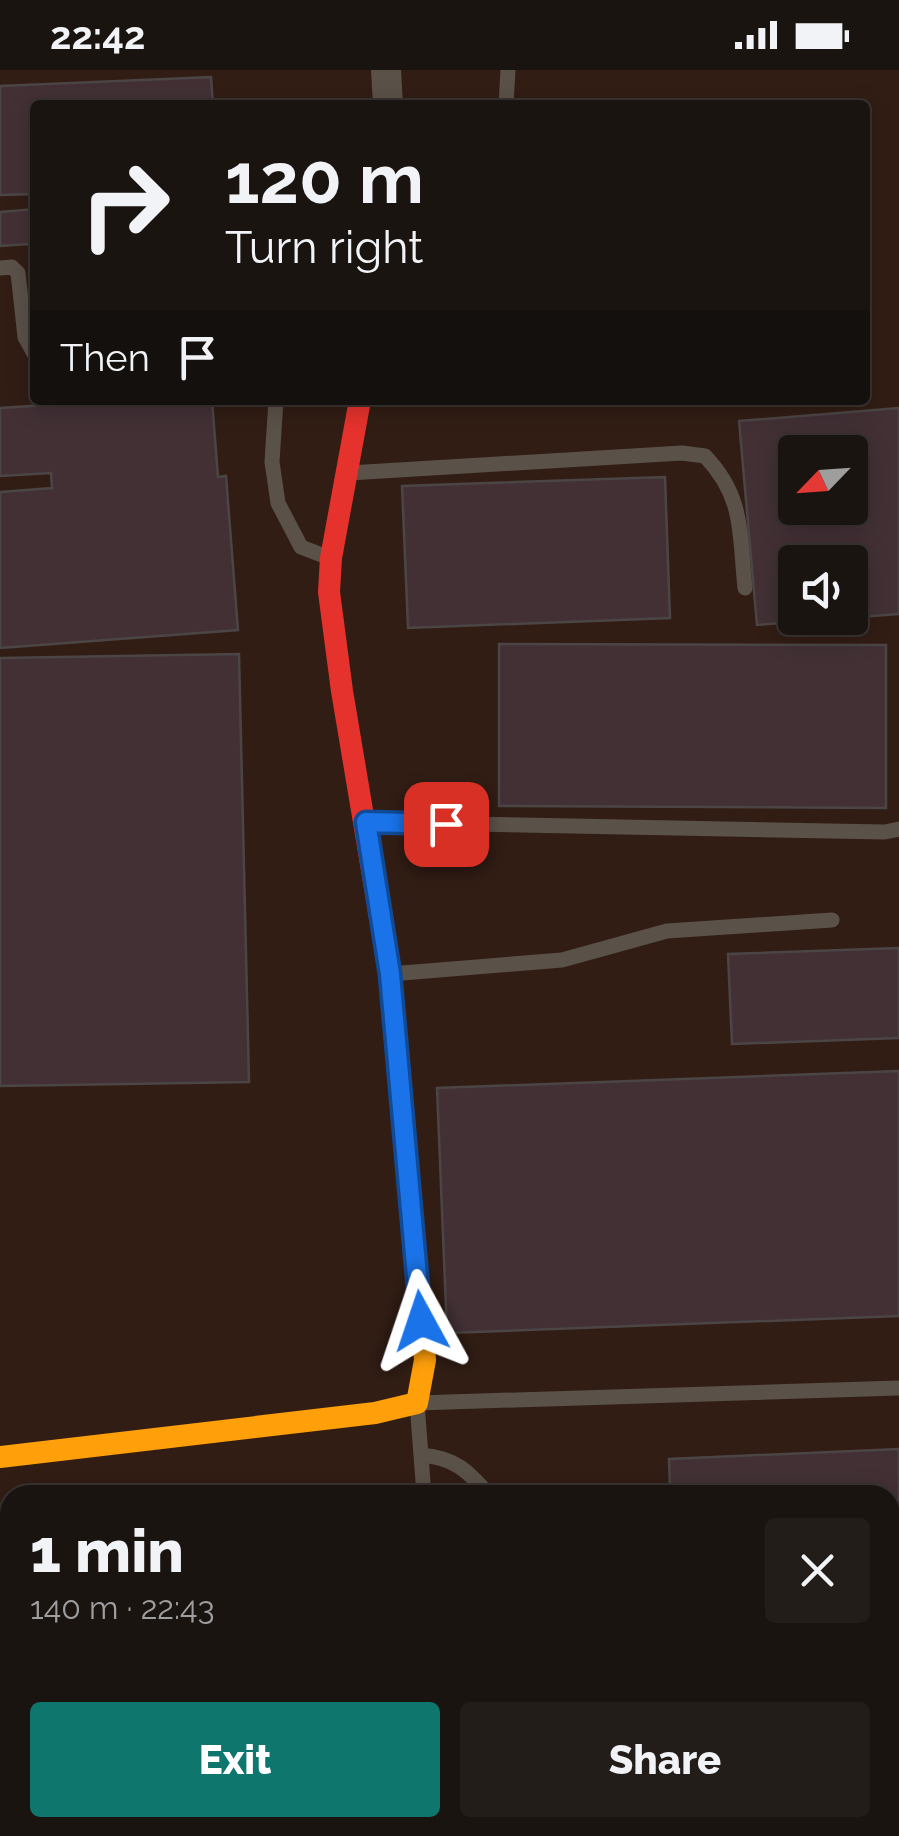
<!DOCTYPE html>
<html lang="en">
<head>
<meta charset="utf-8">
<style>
  :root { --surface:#1a1411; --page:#231d1a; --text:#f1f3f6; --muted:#9f9e9f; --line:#383331; --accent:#0f766e }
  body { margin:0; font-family:Raleway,sans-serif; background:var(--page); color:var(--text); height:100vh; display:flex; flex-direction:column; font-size:38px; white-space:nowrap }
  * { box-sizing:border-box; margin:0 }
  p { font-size:32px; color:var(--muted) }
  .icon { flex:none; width:55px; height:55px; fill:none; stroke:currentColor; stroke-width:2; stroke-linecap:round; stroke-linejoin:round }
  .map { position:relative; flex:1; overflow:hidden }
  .details { position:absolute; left:0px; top:1415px; width:900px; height:352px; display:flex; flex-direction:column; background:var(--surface); border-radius:30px 30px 0 0; box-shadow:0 5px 25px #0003,0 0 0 2px var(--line) }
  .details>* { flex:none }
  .top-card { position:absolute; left:30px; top:30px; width:840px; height:305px; border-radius:10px; box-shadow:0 5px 25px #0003,0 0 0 2px var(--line); background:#1a1411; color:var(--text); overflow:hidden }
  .needle { width:65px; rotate:245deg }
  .buttons { position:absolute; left:778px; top:365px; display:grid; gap:20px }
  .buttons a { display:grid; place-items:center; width:90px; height:90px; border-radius:10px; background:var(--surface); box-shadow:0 5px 25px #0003,0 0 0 2px var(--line); font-size:50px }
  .pin { position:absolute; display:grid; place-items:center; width:85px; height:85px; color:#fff; margin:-42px; border-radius:20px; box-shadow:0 5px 15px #0006 }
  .me { position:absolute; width:110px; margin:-55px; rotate:355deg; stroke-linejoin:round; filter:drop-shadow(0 0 8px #0008) }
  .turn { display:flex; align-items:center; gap:35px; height:210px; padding:0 30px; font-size:45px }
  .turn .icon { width:130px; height:130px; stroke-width:2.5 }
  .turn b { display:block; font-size:70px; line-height:85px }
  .then { display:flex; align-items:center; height:95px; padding:0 30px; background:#0003; gap:20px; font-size:38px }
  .round { display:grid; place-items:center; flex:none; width:105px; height:105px; border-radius:10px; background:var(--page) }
  .headline { display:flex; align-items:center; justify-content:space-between; height:170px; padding:0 30px }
  h1 { font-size:60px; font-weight:800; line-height:75px }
  .primary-button { display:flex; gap:20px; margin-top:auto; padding:20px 30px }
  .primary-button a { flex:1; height:115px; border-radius:10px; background:var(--accent); color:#fff; font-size:40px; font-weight:800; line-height:115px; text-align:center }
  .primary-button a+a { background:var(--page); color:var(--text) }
  .status { display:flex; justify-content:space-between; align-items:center; height:70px; padding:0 50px; background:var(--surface); direction:ltr }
  .status svg { height:28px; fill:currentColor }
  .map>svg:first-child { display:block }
</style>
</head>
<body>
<div class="status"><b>22:42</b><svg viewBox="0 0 49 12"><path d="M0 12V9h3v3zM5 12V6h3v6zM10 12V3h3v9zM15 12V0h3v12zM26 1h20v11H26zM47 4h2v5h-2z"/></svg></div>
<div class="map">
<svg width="899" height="1766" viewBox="0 0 899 1766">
  <rect width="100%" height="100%" fill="#231b17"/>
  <path fill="#311d14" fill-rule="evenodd" d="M0,0H899V1766H0ZM35,35H865V330H35ZM795,382H850V438H795ZM795,492H850V548H795ZM10,1425H890V1758H10Z"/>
  <path fill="#423035" stroke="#4c4545" stroke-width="2.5" fill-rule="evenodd" d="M211,7L213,35H35V124L0,125V16Z
    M35,139V247L29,174L0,176V142Z
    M45,330H212L218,407L226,406L238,560L0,578V422L52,418L51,403L0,406V338L46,335Z
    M899,338V544L757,555L739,351ZM795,382H850V438H795ZM795,492H850V548H795Z
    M665,407L670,548L408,558L402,416Z
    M499,574L886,575V738L499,736Z
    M239,584L249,1012L0,1016V588Z
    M899,878V968L732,974L728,884Z
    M899,1001V1246L447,1263L437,1018Z
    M899,1379V1437H890V1425H614V1420L670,1418L669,1389Z
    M10,1463V1758H340V1766H0V1464Z
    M497,1758H595L497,1763Z"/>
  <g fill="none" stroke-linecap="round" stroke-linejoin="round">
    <path stroke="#5a5149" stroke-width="15" d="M506,35L508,0
      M0,198L12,197L18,203L25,267L35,285
      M276,330L272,392L278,433L301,477L327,487
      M349,403L682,383L705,386C745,428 739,464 745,518
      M366,752L885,762L899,759
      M390,904L562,890L667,861L832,850
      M422,1385C455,1388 468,1401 489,1425
      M424,1425L417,1333L899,1318
      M434,1766V1758"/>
    <path stroke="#5a5149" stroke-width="30" d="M386,0L388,35"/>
    <path stroke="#ff9f0a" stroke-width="22" d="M0,1387L375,1343L417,1333L425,1290L391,913"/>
    <path stroke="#e5322d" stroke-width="22" d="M360,330L331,488L329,522L342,621L391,913"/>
  </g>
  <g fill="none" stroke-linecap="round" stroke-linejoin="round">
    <defs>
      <path id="route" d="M421,1251L390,904L366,752L446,754"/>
    </defs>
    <use href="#route" stroke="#114b97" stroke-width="25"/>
    <use href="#route" stroke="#1a73e8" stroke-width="18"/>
  </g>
</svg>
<div class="buttons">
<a><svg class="needle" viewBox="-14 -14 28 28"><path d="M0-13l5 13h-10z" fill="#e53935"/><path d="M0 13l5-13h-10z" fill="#9f9e9f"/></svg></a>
<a><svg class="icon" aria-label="sound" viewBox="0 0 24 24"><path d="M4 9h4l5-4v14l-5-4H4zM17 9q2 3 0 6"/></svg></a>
</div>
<div class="pin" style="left:446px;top:754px;background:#d93025"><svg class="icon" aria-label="arrive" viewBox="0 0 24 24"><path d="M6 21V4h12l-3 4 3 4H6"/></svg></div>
<svg class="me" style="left:421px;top:1251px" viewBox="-20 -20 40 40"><path d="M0-17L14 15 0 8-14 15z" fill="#1a73e8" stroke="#fff" stroke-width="4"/></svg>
<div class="top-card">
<div class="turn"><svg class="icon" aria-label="right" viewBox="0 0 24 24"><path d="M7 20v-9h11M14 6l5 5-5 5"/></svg><div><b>120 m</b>Turn right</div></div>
<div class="then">Then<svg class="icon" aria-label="arrive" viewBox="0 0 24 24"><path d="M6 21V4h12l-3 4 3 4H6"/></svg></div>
</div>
<section class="details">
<div class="headline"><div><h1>1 min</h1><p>140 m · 22:43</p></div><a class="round"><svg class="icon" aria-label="close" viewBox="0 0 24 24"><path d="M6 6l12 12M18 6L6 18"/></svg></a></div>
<div class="primary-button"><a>Exit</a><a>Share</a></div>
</section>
</div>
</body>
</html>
